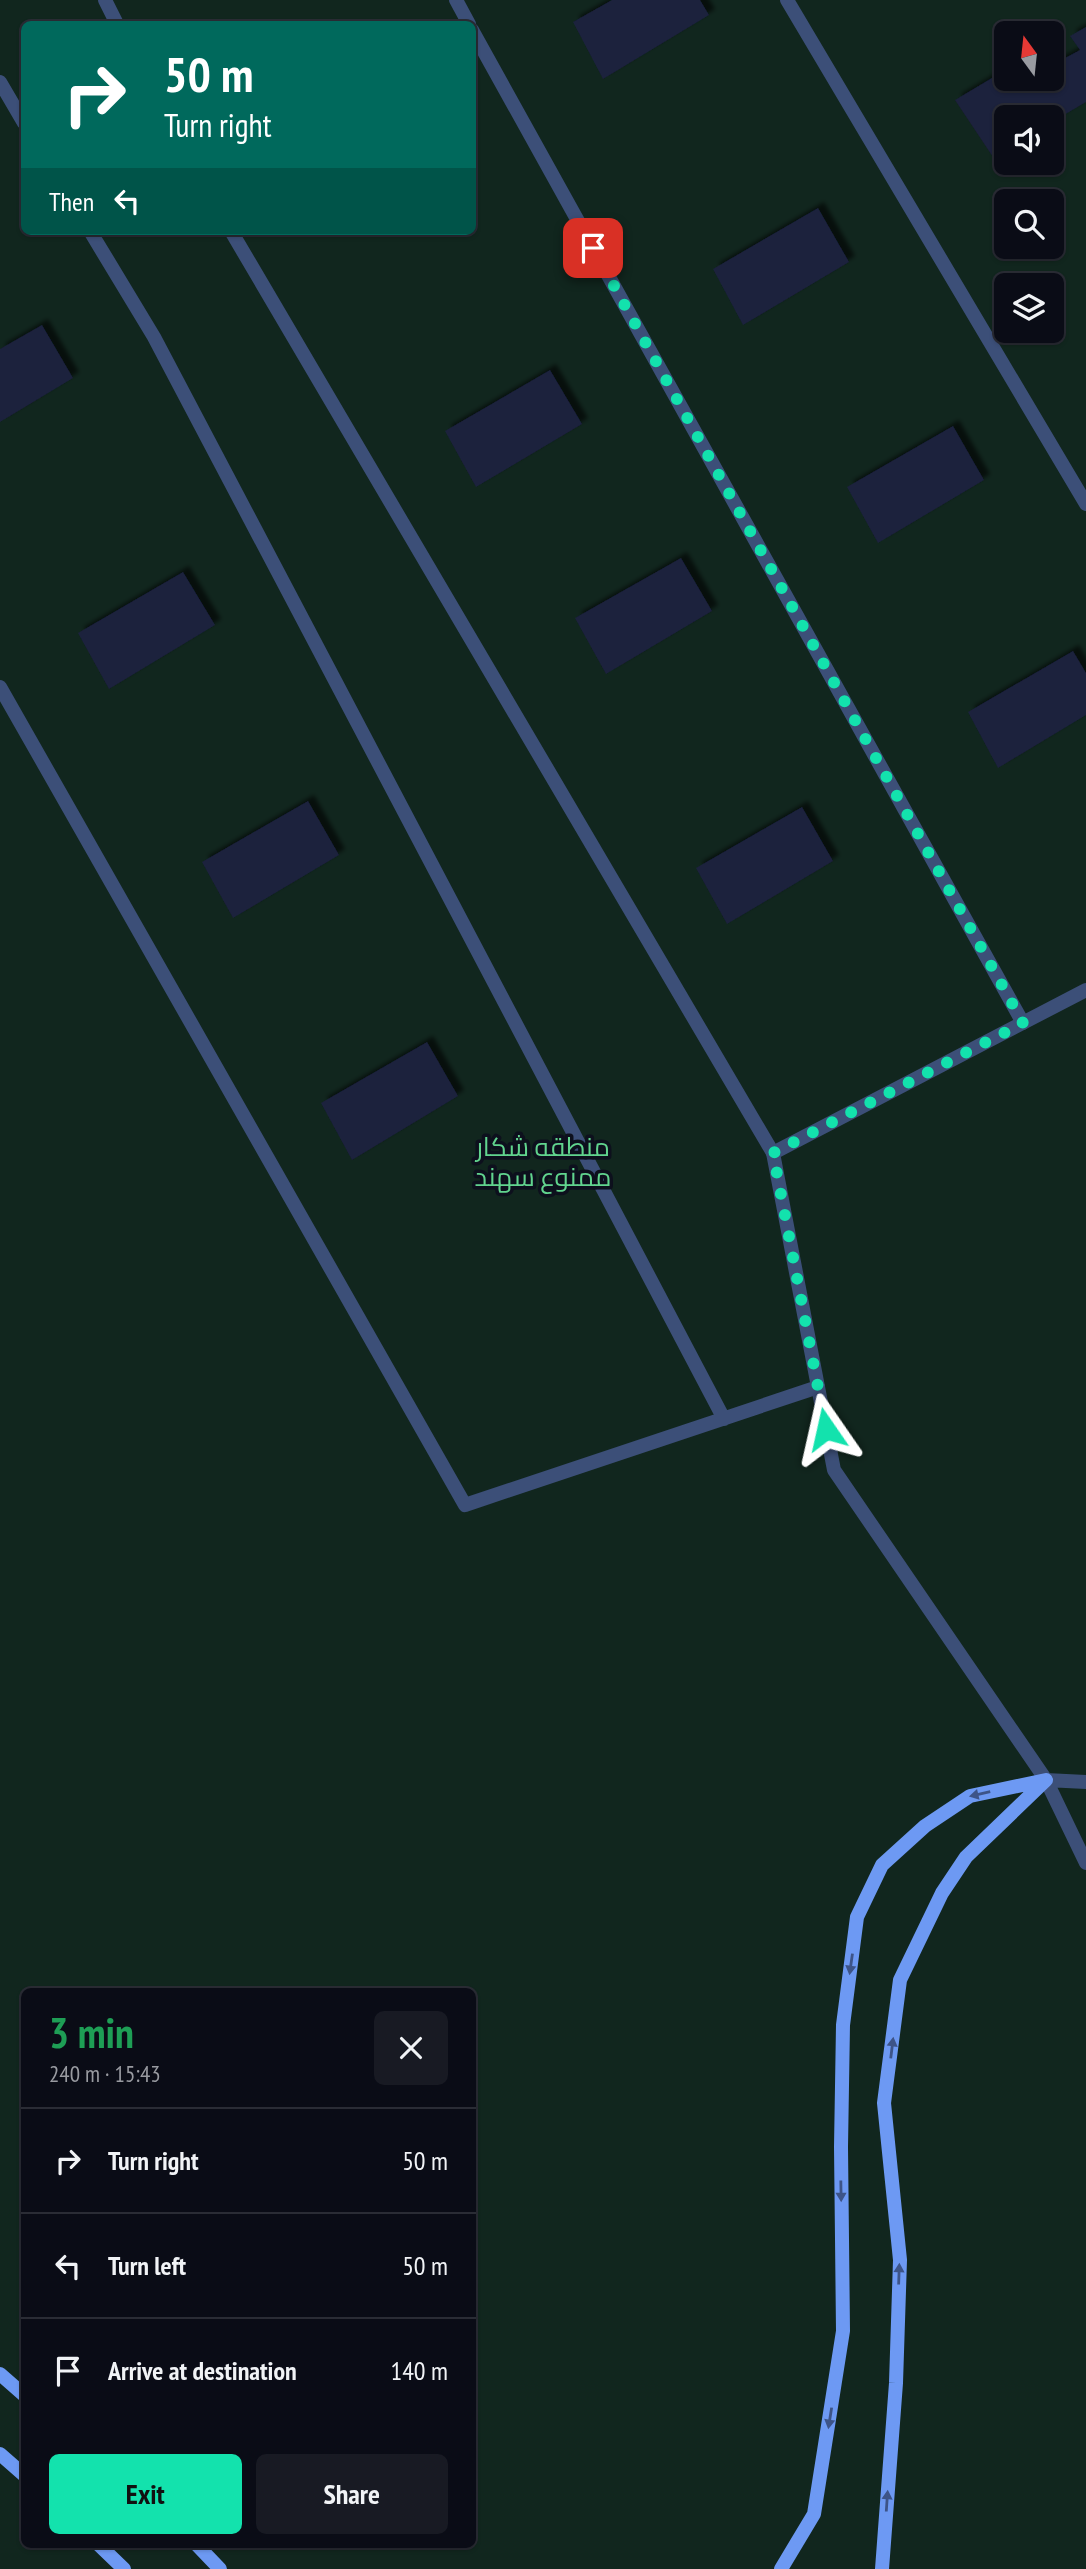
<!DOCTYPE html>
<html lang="en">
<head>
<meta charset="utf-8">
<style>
  :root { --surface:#0a0c16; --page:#181a23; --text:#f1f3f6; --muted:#999ba1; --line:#2a2c35; --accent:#13e2ad }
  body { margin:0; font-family:"PT Sans Narrow",Cairo,sans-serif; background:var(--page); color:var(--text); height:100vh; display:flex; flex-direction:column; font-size:26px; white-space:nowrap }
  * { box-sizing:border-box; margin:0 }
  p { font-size:23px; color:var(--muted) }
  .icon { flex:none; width:38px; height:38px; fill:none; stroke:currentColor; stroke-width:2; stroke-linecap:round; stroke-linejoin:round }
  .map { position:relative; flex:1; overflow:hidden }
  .sheet { position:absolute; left:21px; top:1988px; width:455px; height:560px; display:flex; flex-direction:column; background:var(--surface); border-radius:10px; box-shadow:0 2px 5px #0004,0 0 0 2px var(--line) }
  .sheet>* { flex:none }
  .hud { position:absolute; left:21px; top:21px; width:455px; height:214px; border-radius:10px; box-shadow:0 2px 5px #0004,0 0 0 2px var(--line); background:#00695c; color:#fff; overflow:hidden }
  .needle { width:46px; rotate:345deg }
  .tools { position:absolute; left:994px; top:21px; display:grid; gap:14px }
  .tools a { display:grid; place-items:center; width:70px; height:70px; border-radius:10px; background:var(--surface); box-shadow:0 2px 5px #0004,0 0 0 2px var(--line); font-size:35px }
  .pin { position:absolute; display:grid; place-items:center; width:60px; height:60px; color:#fff; margin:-30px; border-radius:14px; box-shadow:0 4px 10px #0006 }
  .me { position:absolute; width:77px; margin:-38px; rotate:349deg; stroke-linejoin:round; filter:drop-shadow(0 0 5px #0008) }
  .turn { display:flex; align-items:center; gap:24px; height:147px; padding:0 28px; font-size:32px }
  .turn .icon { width:91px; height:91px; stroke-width:2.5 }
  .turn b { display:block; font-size:49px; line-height:60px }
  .then { display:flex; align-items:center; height:66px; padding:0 28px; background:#0003; gap:14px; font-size:26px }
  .round { display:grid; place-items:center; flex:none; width:74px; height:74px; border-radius:10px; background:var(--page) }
  .overview { display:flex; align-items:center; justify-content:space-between; height:119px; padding:0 28px }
  h1 { font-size:42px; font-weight:700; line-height:52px; color:#1e9e55 }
  .action { display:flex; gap:14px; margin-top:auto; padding:14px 28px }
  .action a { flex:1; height:80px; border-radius:10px; background:var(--accent); color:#111; font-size:28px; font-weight:700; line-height:80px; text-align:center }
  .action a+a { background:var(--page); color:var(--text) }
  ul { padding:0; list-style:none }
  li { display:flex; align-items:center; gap:21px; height:105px; padding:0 28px; border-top:2px solid var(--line) }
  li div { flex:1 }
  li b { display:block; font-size:26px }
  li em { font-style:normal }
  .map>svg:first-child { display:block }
</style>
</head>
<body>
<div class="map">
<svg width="1086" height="2569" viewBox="0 0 1086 2569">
  <defs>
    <filter id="shadow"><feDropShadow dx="6" dy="-6" stdDeviation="2" flood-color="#0009"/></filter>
  </defs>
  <rect width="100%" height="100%" fill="#0d101d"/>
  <path fill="#11261e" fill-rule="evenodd" d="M0,0H1086V2569H0ZM24,24H472V231H24ZM1006,33H1052V79H1006ZM1006,117H1052V163H1006ZM1006,201H1052V247H1006ZM1006,285H1052V331H1006ZM24,1992H472V2544H24Z"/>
  <path fill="#1b203c" filter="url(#shadow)" d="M612,0H700L709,15L603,79L573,22Z
    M1086,27V102L1052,122V117H1006V149L993,157L955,100L1002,72L1009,87L1025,79H1052V65L1080,50L1070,36Z
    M818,208L849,262L743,325L713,269Z
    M42,325L73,378L0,422V349Z
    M550,370L582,424L476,487L445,431Z
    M953,426L984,480L878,543L847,487Z
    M681,558L712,611L606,674L575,618Z
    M183,572L215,625L109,689L78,633Z
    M1073,651L1086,673V715L998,768L968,712Z
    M308,801L339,855L233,918L202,862Z
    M802,807L833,861L727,924L696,868Z
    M427,1042L458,1096L352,1160L321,1103Z"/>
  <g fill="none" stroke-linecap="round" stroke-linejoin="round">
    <path stroke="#3c4f78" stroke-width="14" d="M1046,1780L834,1470L773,1153L1086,990"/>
    <path stroke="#3c4f78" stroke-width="14" d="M105,0L117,24
      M456,0L469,24
      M787,0L1086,504
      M472,30L1023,1023
      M0,82L24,123
      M90,231L154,337L724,1419
      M231,231L773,1153
      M0,687L465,1505L818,1387
      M1086,1782L1046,1780L1086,1863"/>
    <path stroke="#6d99f3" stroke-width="14" d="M0,2374L24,2395
      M0,2454L24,2475
      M98,2544L124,2569
      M196,2544L220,2569
      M781,2569L814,2514L843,2331L841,2147L843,2025L857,1917L882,1865L925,1826L970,1796L1046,1780
      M882,2569L896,2383L900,2260L884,2103L900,1980L942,1893L966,1857L1046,1780"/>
  </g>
  <defs><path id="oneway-solid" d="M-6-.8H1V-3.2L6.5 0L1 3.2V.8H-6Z" transform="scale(1.75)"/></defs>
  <g fill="#3d5488">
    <use href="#oneway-solid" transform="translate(980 1794) rotate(167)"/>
    <use href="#oneway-solid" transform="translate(851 1964) rotate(98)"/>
    <use href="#oneway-solid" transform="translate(892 2048) rotate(-83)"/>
    <use href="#oneway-solid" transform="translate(841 2191) rotate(89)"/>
    <use href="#oneway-solid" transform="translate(899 2274) rotate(-88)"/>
    <use href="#oneway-solid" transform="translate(830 2418) rotate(99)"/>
    <use href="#oneway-solid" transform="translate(887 2501) rotate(-86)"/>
  </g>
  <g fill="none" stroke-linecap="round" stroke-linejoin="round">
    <path stroke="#13e2ad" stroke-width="12" stroke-dasharray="0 21.6" d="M593,248L1023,1023L773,1153L826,1429"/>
  </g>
  <g text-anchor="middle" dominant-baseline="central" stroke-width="7" stroke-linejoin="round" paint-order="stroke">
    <g font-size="26" fill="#61d48e" stroke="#0d101d">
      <text x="543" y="1146">منطقه شکار<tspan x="543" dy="30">ممنوع سهند</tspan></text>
    </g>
  </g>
</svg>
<div class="tools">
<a><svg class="needle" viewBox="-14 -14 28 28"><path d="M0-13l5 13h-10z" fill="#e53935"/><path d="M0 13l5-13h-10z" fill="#999ba1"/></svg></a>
<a><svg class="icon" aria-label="sound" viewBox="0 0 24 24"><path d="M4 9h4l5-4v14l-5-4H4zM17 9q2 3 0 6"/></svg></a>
<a><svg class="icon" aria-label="search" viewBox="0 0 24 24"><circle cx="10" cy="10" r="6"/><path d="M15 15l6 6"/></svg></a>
<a><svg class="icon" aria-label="layers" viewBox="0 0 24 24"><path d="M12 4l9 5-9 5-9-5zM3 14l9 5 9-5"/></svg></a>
</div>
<div class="pin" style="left:593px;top:248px;background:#d93025"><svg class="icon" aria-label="arrive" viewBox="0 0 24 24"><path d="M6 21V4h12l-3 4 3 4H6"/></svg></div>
<svg class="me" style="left:826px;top:1429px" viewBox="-20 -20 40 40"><path d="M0-17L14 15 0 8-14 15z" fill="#13e2ad" stroke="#fff" stroke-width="4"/></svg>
<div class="hud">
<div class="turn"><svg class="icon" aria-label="right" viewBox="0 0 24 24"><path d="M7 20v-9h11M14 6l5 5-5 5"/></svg><div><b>50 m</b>Turn right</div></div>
<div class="then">Then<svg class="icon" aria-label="left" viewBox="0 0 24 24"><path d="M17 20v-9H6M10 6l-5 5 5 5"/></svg></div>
</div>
<section class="sheet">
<div class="overview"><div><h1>3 min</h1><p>240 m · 15:43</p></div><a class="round"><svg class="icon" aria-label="close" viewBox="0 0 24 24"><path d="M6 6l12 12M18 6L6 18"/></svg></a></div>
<ul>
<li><svg class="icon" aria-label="right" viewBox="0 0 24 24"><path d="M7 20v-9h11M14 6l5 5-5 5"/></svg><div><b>Turn right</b></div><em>50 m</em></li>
<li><svg class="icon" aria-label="left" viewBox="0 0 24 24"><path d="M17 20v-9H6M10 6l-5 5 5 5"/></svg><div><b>Turn left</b></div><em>50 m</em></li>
<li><svg class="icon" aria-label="arrive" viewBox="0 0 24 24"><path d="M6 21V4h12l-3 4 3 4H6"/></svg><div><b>Arrive at destination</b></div><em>140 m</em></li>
</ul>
<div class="action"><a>Exit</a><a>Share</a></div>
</section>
</div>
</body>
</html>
